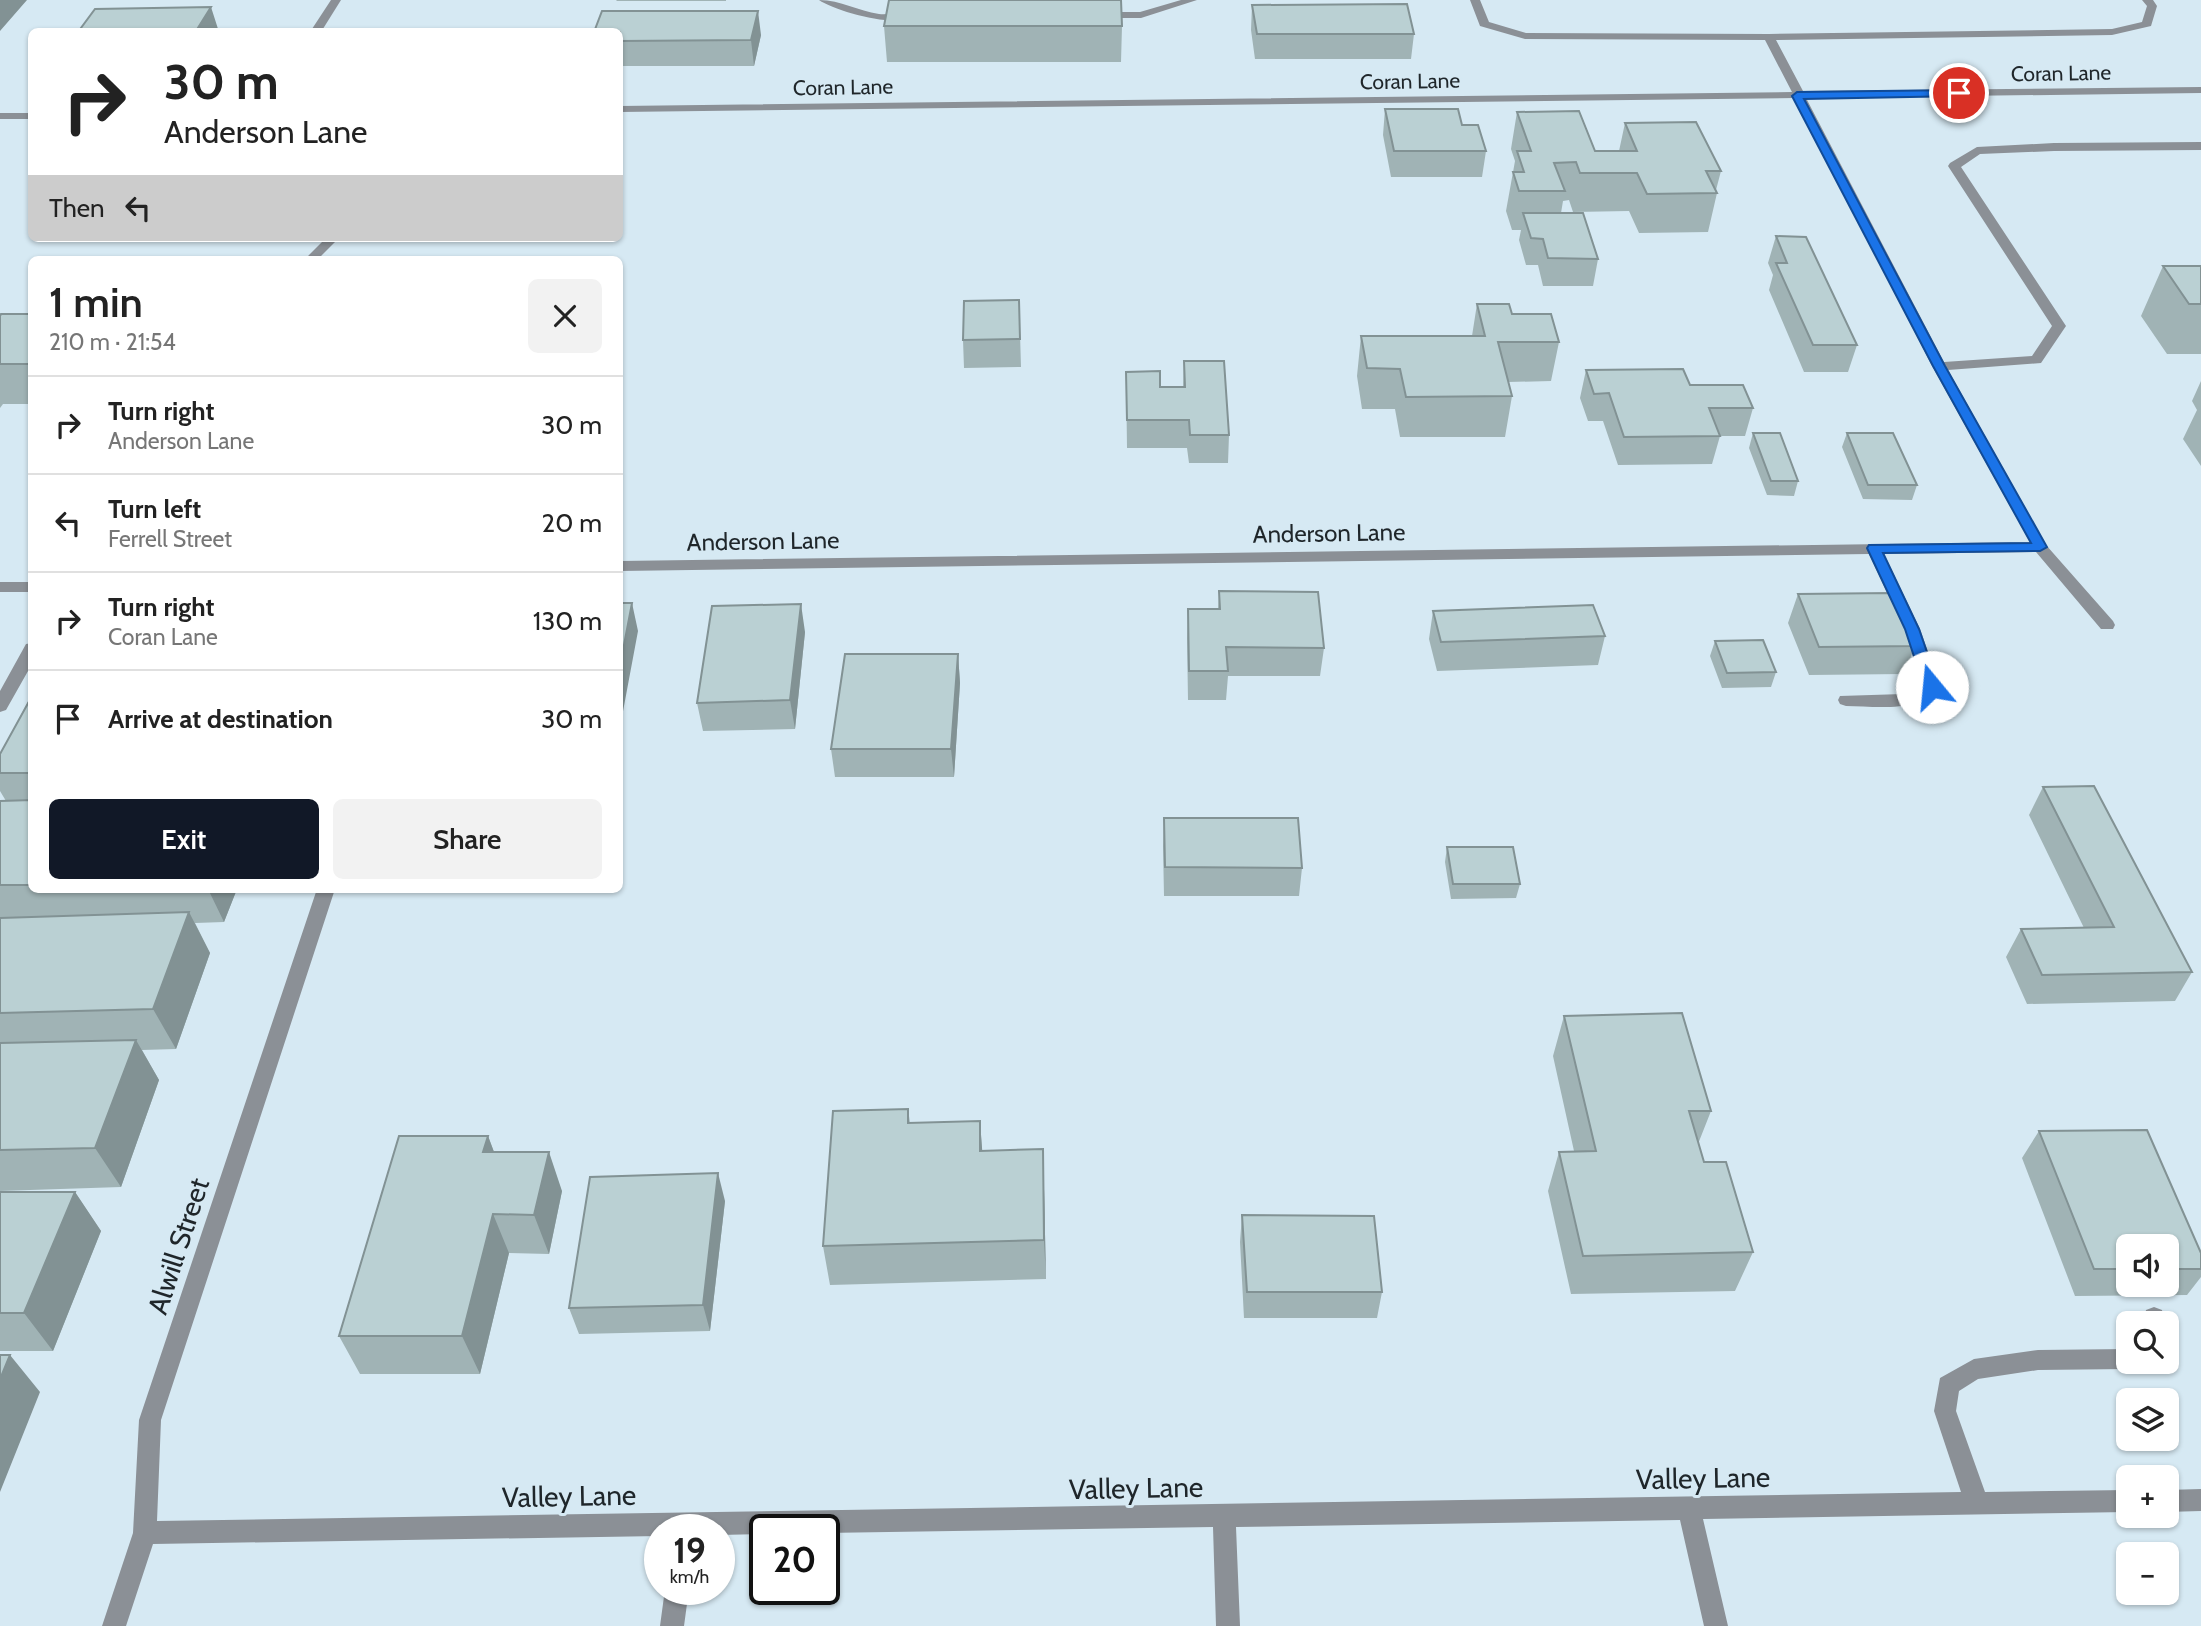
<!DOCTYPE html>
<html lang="en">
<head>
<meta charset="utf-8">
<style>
  :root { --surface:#fff; --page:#f2f2f2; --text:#222; --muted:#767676; --line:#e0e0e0; --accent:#111827 }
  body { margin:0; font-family:Cabin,sans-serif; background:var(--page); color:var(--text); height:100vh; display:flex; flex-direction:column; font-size:26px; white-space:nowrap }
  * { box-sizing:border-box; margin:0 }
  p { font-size:23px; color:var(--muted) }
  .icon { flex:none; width:38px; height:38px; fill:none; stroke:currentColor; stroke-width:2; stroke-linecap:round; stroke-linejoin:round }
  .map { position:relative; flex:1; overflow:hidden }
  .side { position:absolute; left:28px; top:256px; width:595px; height:637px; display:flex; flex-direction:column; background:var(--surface); border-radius:10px; box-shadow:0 2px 5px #0004 }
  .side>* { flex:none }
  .top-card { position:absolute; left:28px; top:28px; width:595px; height:214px; border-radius:10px; box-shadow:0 2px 5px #0004; background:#fff; color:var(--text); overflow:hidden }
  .buttons { position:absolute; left:2116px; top:1234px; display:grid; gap:14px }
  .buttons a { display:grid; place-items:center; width:63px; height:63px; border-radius:10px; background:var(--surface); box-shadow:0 2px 5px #0004; font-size:35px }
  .speed { position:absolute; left:644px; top:1514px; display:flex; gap:14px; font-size:35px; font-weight:700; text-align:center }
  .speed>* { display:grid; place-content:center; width:91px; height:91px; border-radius:50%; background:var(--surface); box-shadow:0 2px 5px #0004; line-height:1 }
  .speed small { font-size:18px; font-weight:400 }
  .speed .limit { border:4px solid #111; border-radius:10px; background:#fff; color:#111 }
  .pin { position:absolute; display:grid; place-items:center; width:60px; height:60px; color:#fff; margin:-30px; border:4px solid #fff; border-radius:50%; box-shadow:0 2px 7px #0007 }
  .me { position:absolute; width:77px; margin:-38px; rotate:343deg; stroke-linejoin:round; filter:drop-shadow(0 0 5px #0008) }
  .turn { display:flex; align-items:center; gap:24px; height:147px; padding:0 21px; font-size:32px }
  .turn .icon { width:91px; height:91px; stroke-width:2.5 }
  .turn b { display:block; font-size:49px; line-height:60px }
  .then { display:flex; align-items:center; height:66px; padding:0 21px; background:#0003; gap:14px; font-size:26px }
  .round { display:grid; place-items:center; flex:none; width:74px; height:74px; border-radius:10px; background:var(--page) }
  .overview { display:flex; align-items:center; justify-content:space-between; height:119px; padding:0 21px }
  h1 { font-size:42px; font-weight:600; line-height:52px }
  .cta { display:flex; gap:14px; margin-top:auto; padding:14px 21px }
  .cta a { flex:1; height:80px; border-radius:10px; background:var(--accent); color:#fff; font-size:28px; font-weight:600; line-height:80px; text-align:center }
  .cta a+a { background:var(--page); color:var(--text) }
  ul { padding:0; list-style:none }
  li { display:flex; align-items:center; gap:21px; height:98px; padding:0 21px; border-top:2px solid var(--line) }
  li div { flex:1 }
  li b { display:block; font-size:26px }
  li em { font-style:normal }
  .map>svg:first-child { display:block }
</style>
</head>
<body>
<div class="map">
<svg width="2201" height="1626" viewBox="0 0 2201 1626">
  <rect width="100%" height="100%" fill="#d6e9f3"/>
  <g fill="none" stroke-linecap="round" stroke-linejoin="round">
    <path fill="#8b9096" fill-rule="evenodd" d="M331,0H341L321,32H310Z
      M819,0C841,0 858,11 879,14C891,15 903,11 912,17C895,28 835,11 819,0Z
      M1181,0H1197L1141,18H1100L1095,15L1100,12H1140Z
      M1470,0H1480L1489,22L1526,33L1769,34L2112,29L2142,22L2147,6L2142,0H2153L2157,6L2151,26L2112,35L1776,40L1803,91L2201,87V93L1806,98L1944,362L2032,356L2052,326L1948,166L1950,163L1977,147L2054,143L2201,142V150L2054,151L1980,154L1961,167L2066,326L2041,363L1948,370L2046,545L2113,621L2115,625L2113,629H2101L2036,552L1884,554L1920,629L1940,686C1921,714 1875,706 1846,706L1840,704L1838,700L1840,696L1903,694L1923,684L1904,629L1869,554L620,571V561L2030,542L1932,366L1795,98L620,112V106L1792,92L1765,40L1525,39L1480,26Z
      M0,113H32V119H0Z
      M326,238H339L318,259H305Z
      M0,582H32V592H0Z
      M32,643V664L6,710L0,712V691L26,644Z
      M317,889H335L161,1420L157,1521L1961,1492L1934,1411L1940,1378L1974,1359L2038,1350L2128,1349V1362H2138L2136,1366L2128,1369L2038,1370L1978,1379L1959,1391L1956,1411L1985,1492L2128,1490V1512L1703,1519L1728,1626H1704L1680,1520L1236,1527L1240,1626H1216L1213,1527L824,1533V1530H765V1534L719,1535V1530H660V1536L153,1544L126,1626H102L133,1533L139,1420Z
      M2154,1307L2162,1310L2165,1323H2143L2146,1310Z
      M2201,1489V1511L2166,1512V1490Z
      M665,1589H689L684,1626H660Z"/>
  </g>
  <path fill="#a0b3b5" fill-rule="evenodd" d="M616,0H726V1H617Z
    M1252,5L1414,34L1411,59H1255L1251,30Z
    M884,26H1122L1121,62H887Z
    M620,32L761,35L754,66H620Z
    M1385,109L1462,125L1486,151L1482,177H1391L1383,135Z
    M1517,112L1595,151H1619L1625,123L1721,171L1716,190L1717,193L1708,232L1639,233L1629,211L1573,212L1569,200L1563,201L1561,213L1598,259L1593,286H1543L1538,265H1526L1519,240L1521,230H1512L1506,211L1515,161L1511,149Z
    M1776,236L1857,345L1848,372H1804L1769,290L1773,275L1768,263Z
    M2163,266H2201V354H2167L2141,316Z
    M1019,300L1021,367L964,368L963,340Z
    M1477,304L1512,314L1559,342L1551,381L1508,382L1512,396L1505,437H1400L1395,409H1362L1357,376L1361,336H1472Z
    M32,314V404H3L0,408V316Z
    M1184,361L1229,435L1228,463H1189L1187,448H1127L1126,372L1160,387H1183Z
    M1586,370L1690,385L1753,408L1745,436H1720L1712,464L1618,465L1603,421H1588L1580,398Z
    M2201,381V466L2183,439L2197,410L2192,401Z
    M1753,433L1798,481L1794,496L1767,495L1749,448Z
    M1847,433L1917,485L1912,500L1863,499L1842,447Z
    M1219,591L1324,648L1320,676H1228L1226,700H1188L1187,638L1188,609H1218Z
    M1798,594L1915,646L1904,674L1809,675L1788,623Z
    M1433,611L1605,636L1598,665L1437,671L1429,639Z
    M805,632L795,729L703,731L697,703Z
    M1715,641L1776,672L1771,687L1722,688L1710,656Z
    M958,654L960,683L954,777H835L831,749Z
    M31,696L32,889H237L224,922L195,923L210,953L176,1049L142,1050L159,1080L121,1187L0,1191V801H6L0,791V754Z
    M2043,787L2192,972L2175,1001L2027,1004L2006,957L2021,929L2084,928L2029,815Z
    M1164,818L1302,868L1299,896H1164L1163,846Z
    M1447,847L1520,884L1516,898L1451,899L1445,862Z
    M1564,1016L1711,1111L1698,1144L1704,1162L1753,1252L1735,1291L1571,1294L1548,1191L1559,1152L1574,1151L1553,1056Z
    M908,1109L910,1123L980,1121L982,1151L1044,1189L1046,1279L830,1285L823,1246Z
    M2039,1131L2201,1253V1277L2187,1295L2075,1296L2022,1158ZM2128,1246H2166V1284H2128Z
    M488,1136L494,1152L562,1191L549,1254L509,1253L480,1374H360L339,1336Z
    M0,1192H75L101,1231L53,1351H0Z
    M725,1201L710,1331L579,1334L569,1308Z
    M1242,1215L1382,1292L1377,1318H1244L1240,1242Z"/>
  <path fill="#829294" d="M0,0H27L0,31Z
    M211,7L219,32H196V31Z
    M758,11L761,35L754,66L751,40Z
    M632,603L638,631L621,722L620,716V666Z
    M801,604L805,632L795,729L790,700Z
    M958,654L960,683L954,777L951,749Z
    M208,889H237L224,922Z
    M189,912L210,953L176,1049L153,1009Z
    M136,1040L159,1080L121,1187L95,1148Z
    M980,1121L983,1161L980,1151Z
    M488,1136L503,1176L483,1152Z
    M1043,1149L1044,1189L1046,1279L1044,1240Z
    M549,1152L562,1191L549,1254L534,1215Z
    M718,1173L725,1201L710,1331L703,1305Z
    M75,1192L101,1231L53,1351L24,1313Z
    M493,1214L509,1253L480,1374L462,1336Z
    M10,1355L40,1392L0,1492V1379Z"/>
  <path fill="#bad0d3" stroke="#829294" stroke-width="2" d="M889,0H1121L1122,26H884Z
    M1407,4L1414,34H1257L1252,5Z
    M211,7L196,31L78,32L95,9Z
    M602,11H758L751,40L620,41V32H594Z
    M1385,109H1458L1462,125H1478L1486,151H1394Z
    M1579,111L1595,151H1637L1625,123L1696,122L1721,171H1706L1717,193L1647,194L1637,173H1580L1576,162L1554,163L1565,191H1519L1513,172H1524L1517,151H1531L1517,112Z
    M1523,213H1583L1598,259L1548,258L1543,239L1531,238Z
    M1776,236L1806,237L1857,345H1813L1776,263H1787Z
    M2163,266H2201V304H2189Z
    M1019,300L1020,339L963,340L964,301Z
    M1477,304H1509L1512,314H1551L1559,342H1498L1512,396L1406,397L1400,369L1367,368L1361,336H1485Z
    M1,314H32V364H0V316Z
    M1184,361H1224L1229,435H1190L1189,420H1127L1126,372L1160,371V387H1185Z
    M1683,369L1690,385H1743L1753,408H1709L1720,436L1624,437L1609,393L1594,394L1586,370Z
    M1753,433H1780L1798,481H1771Z
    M1847,433H1893L1917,485H1868Z
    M1219,591L1318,592L1324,648L1226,647L1228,671H1189L1188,609H1220Z
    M1891,593L1915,646L1819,647L1798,594Z
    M620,603H632L620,666Z
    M801,604L790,700L697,703L712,606Z
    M1593,605L1605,636L1441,642L1433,611Z
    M1763,640L1776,672L1727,673L1715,641Z
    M845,654H958L951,749H831Z
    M32,696V773H0V754Z
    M2094,786L2192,972L2042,975L2021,929L2114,927L2043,787Z
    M32,800V885H0V801Z
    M1164,818H1298L1302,868L1165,867Z
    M1447,847H1513L1520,884H1453Z
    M189,912L153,1009L0,1013V918Z
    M1682,1013L1711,1111H1689L1704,1162H1726L1753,1252L1583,1256L1559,1152L1596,1151L1564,1016Z
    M136,1040L95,1148L0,1150V1043Z
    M908,1109V1123L980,1121V1151L1043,1149L1044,1240L823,1246L833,1111Z
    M2147,1130L2201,1253V1269H2166V1246H2128V1269H2094L2039,1131Z
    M399,1136H488L483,1152H549L534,1215L493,1214L462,1336H339Z
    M718,1173L703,1305L569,1308L590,1177Z
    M0,1192H75L24,1313H0Z
    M1242,1215L1374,1216L1382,1292H1247Z
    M0,1355H10L0,1379Z"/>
  <path fill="#1a73e8" stroke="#114b97" stroke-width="2" d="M1959,90L1962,91V96L1804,99L1945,366L2047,547L2040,551L1883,553L1919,629L1939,687L1932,692L1924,687L1905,629L1867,548L1869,545L2031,543L1933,366L1792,96L1797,92Z"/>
  <g text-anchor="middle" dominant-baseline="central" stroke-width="6" stroke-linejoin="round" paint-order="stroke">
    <g font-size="21" fill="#1f262a" stroke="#d6e9f3">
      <text transform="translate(2061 73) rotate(-1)">Coran Lane</text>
      <text transform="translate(1410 81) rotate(-1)">Coran Lane</text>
      <text transform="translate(843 87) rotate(-1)">Coran Lane</text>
    </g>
    <g font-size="24" fill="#1f262a" stroke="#d6e9f3">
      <text transform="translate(1329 533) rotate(-1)">Anderson Lane</text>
      <text transform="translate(763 541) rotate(-1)">Anderson Lane</text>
    </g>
    <g font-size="28" fill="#1f262a" stroke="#d6e9f3">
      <text transform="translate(178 1246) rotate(-72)">Alwill Street</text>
      <text transform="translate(1703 1478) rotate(-1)">Valley Lane</text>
      <text transform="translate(1136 1488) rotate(-1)">Valley Lane</text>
      <text transform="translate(569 1496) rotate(-1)">Valley Lane</text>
    </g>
  </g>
</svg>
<div class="buttons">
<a><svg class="icon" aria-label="sound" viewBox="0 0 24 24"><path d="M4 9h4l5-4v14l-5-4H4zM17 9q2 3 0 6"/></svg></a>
<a><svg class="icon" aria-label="search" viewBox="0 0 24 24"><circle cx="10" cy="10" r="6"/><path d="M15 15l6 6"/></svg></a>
<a><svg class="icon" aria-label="layers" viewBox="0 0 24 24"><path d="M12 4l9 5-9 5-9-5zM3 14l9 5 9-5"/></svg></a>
<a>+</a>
<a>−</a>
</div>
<div class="speed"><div>19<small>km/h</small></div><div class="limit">20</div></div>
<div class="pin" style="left:1959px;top:93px;background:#d93025"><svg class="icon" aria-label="arrive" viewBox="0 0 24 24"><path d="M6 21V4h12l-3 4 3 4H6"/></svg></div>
<svg class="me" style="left:1932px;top:687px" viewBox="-20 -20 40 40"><circle r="19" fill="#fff"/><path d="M0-13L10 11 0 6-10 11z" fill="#1a73e8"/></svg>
<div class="top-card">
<div class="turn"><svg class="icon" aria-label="right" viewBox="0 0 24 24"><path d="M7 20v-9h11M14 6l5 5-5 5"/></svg><div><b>30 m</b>Anderson Lane</div></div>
<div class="then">Then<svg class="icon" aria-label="left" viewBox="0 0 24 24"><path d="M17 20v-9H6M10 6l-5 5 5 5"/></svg></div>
</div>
<section class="side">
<div class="overview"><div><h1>1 min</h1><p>210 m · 21:54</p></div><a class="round"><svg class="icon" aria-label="close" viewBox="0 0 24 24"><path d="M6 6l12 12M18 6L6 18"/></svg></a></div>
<ul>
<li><svg class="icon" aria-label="right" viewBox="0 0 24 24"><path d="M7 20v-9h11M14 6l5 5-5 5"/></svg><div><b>Turn right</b><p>Anderson Lane</p></div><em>30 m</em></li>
<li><svg class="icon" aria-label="left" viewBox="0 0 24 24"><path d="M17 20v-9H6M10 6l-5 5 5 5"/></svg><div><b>Turn left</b><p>Ferrell Street</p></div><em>20 m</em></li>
<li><svg class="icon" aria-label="right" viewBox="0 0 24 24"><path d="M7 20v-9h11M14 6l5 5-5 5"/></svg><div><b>Turn right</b><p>Coran Lane</p></div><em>130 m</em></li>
<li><svg class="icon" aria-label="arrive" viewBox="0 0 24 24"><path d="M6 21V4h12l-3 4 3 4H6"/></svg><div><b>Arrive at destination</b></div><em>30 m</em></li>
</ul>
<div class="cta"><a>Exit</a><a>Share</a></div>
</section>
</div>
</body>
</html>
